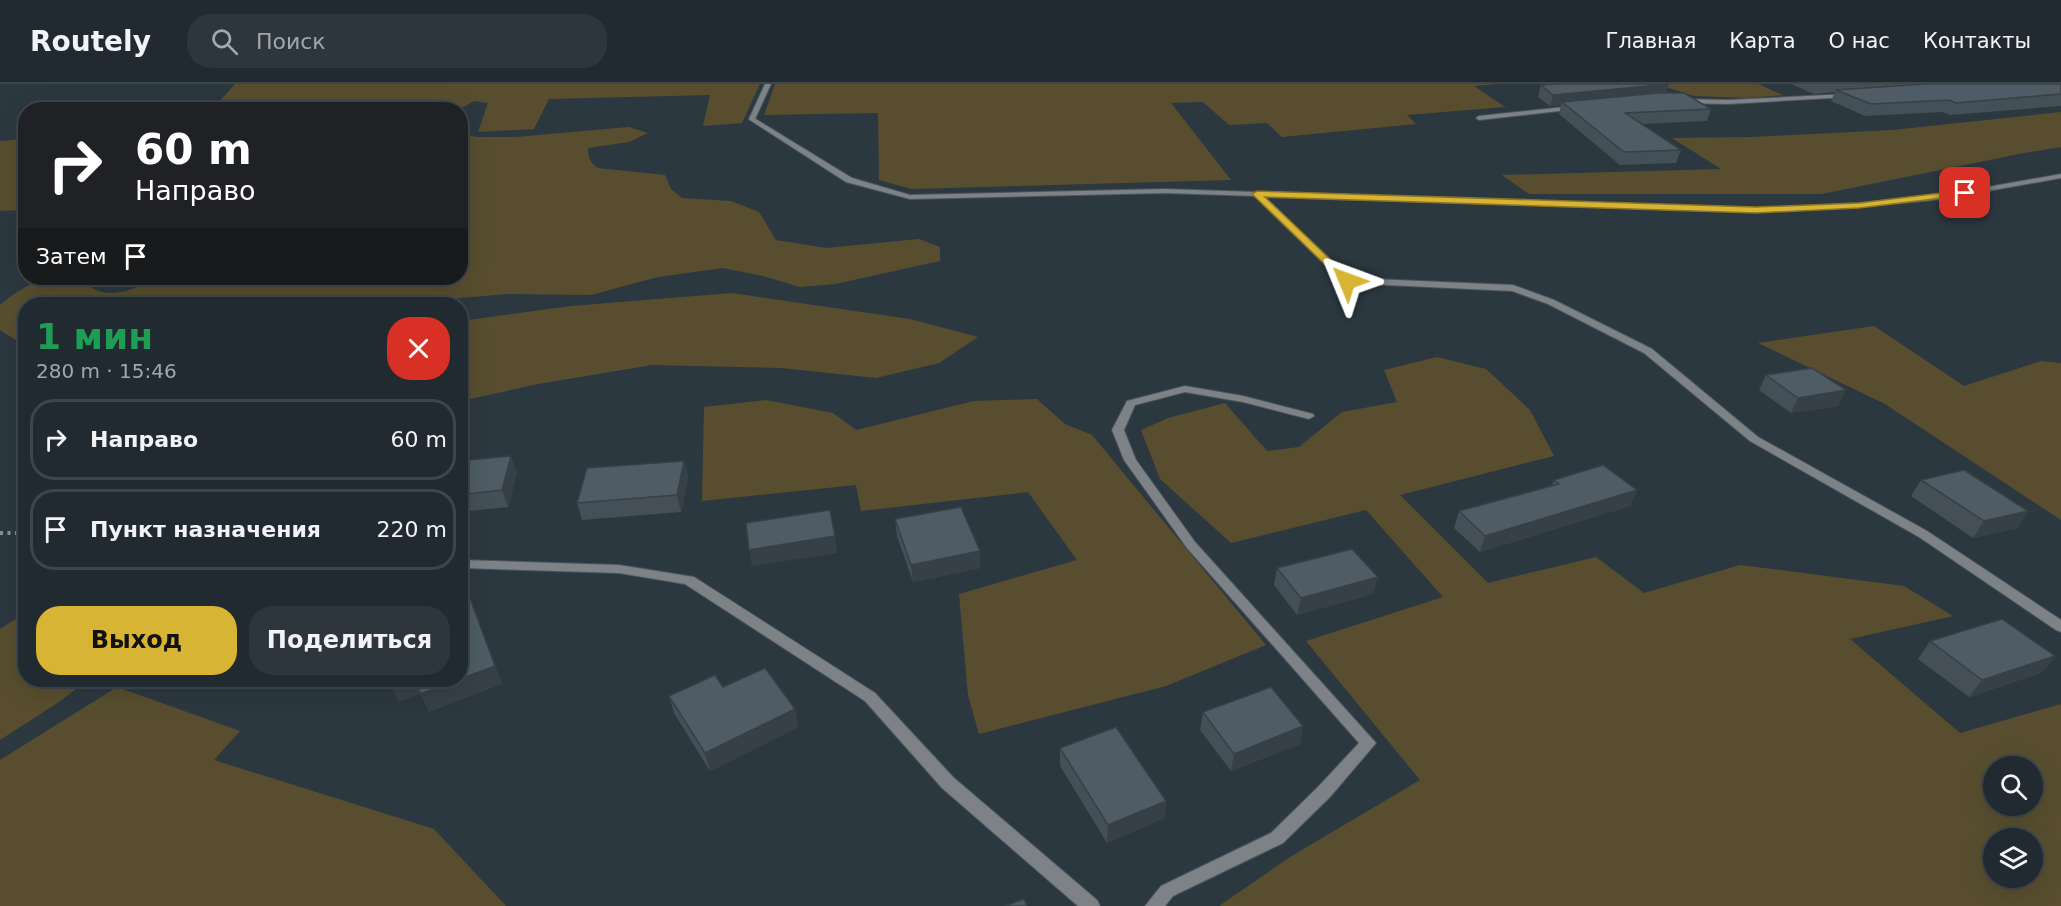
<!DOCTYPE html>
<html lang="ru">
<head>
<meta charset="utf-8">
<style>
  :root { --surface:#212a30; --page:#2d363c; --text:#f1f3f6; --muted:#a2a7ab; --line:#3e464c; --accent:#d8b434 }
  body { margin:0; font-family:"DejaVu Sans",sans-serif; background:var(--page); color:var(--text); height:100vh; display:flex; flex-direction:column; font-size:22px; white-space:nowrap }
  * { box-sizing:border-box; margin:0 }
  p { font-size:20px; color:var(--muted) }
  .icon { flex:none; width:33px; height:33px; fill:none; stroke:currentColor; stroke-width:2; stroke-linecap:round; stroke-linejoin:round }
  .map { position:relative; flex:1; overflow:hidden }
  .panel { position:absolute; left:18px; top:213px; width:450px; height:390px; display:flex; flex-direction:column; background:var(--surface); border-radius:24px; box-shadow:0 6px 24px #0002,0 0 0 2px var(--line) }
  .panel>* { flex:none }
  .hud { position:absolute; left:18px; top:18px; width:450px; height:183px; border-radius:24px; box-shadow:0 6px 24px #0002,0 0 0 2px var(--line); background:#202124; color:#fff; overflow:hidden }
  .buttons { position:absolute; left:1983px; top:672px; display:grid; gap:12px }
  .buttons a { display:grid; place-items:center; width:60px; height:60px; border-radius:50%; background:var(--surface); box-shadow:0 6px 24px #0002,0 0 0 2px var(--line); font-size:30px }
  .pin { position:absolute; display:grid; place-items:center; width:51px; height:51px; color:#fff; margin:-26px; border-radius:12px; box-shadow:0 3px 9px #0006 }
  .me { position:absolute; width:66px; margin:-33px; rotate:314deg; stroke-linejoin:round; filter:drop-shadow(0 0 4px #0008) }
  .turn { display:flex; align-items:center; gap:21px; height:126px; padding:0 18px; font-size:27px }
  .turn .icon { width:78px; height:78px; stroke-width:2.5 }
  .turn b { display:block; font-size:42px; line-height:51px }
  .then { display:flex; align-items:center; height:57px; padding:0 18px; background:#0003; gap:12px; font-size:22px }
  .round { display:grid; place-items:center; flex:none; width:63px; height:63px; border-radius:24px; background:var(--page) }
  .headline { display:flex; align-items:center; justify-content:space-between; height:102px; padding:0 18px }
  h1 { font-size:36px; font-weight:800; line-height:45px; color:#1e9e55 }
  .primary-button { display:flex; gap:12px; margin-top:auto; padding:12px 18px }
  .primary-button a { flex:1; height:69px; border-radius:24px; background:var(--accent); color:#111; font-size:24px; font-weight:800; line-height:69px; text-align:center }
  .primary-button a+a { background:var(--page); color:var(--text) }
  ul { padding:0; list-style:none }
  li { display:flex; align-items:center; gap:18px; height:81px; margin:0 12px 9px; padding:0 6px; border:3px solid var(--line); border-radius:24px }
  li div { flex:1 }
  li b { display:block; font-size:22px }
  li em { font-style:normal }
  header { display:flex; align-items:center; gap:36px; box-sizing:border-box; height:84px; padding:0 30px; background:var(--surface); border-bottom:2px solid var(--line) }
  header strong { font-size:28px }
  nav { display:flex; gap:33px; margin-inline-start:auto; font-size:21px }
  .search { width:420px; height:54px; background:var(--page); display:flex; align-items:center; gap:15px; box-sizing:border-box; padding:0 21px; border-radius:24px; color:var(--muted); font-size:22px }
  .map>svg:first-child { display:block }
</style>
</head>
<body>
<header>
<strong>Routely</strong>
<div class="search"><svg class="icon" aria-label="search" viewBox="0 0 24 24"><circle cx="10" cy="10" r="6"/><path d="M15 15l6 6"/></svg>Поиск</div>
<nav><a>Главная</a><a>Карта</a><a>О нас</a><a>Контакты</a></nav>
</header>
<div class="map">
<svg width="2061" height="822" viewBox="0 0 2061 822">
  <rect width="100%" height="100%" fill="#2c3840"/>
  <path fill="#584e2f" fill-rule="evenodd" d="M235,0H760L742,39L703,42L710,11L549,15L534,45L478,48L488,19L474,17L458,26L159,25L217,20Z
    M775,0H1497L1474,2L1505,23L1407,31L1416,40L1282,53L1267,39L1229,41L1203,18L1171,19L1231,96L911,105L879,96L878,29L764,31Z
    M1656,0H1758L1783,11L1747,14L1694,12Z
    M2061,28V63L2024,69L1822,110H1529L1502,91L1721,85L1672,54L1752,53L1892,46Z
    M629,43L648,49L629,58L588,64C588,73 590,79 598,84L665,91L671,105L682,114L731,117L759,128L776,156L826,164L919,155L940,163V177L835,200L800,203L763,192L723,184L658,193L591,211L508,210L387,220H26L25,262L0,246V221C19,205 50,185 76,194C83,196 89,203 96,206C113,214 138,205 152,194H460L461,50L478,53H516Z
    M25,55V122L21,126L0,127V57Z
    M732,209L910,235L978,253L939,279L876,294L781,284L652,281L538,300L461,317V237L571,222Z
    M1874,242L1964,302L2041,277L2061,279V436L1885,320L1758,259Z
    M1437,273L1486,285L1530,326L1554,372L1400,411L1488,499L1596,473L1644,509L1740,481L1904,502L1953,532L1850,555L1960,649L2061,620V822H1219L1290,773L1420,696L1306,557L1443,513L1366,426L1231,459L1160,395L1141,346L1168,334L1225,319L1267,367L1299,363L1342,328L1397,318L1384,286ZM1994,682H2032V722H1994ZM1994,754H2032V794H1994Z
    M1037,315L1065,340L1092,351L1266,561L1166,602L979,650L968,611L959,510L1077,476L1028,408L861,427L856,401L702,417L704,323L766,316L833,329L856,346L974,317Z
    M25,529L26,596H88L59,618L0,656V545Z
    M117,603L240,647L214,676L434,745L506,822H0V676Z"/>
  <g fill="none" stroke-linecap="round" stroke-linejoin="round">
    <defs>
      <path id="service" d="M765,0H771L755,35L750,36L749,35Z"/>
      <path id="minor" d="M1847,10L1850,12L1849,13L1728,20L1682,19L1679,17L1682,15L1728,16Z
        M1575,22L1578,24L1577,25L1479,36L1476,34L1479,32Z
        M750,34H754L852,94L910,111L1164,105L1756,124L1859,119L1943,111L2061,90V94L1943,115L1859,123L1756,128L1264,113L1350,194L1513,201L1554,216L1652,265L1758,353L1927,447L2061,536V548L2056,546L1919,453L1750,357L1644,269L1548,220L1512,207L1344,199L1255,112L1164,109L910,115L846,98L750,36Z
        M1185,302L1243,312L1313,330L1314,332L1309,335L1243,318L1185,308L1135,321L1124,346L1136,376L1195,458L1376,659L1330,713L1283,759L1173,812L1165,822H1145L1161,802L1271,749L1318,703L1359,659L1187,464L1124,376L1112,346L1127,317Z
        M460,476L619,481L694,493L875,609L954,694L1097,816L1100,822H1078L942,704L865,617L685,500L619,489L460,484Z"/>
    </defs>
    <use href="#service" stroke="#4a555c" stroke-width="2"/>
    <use href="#minor" stroke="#4a555c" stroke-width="2"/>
    <path stroke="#869096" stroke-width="4" stroke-dasharray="3 4.5" stroke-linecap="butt" d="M0,449H26"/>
    <use href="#service" fill="#7c8286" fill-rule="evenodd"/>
    <use href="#minor" fill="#7c8286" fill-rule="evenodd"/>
  </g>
  <path fill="#444f57" d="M1669,0L1666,9L1711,25L1707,37L1642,40L1681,66L1676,79L1620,81L1559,30L1561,21L1550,22L1538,13L1541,1Z
    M1791,0H2061V22L1950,31L1943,28L1865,32L1831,17L1835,8L1814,10Z
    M1766,291L1838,322L1791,329L1759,306Z
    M460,377L517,388L508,423L460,428Z
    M684,377L688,393L681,428L582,436L577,419Z
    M1554,396L1637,406L1630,422L1480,468L1454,444L1459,427L1552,401Z
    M1921,396L2028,427L2017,444L1973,454L1911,412Z
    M895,435L980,467V484L913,498L897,452Z
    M1277,484L1373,510L1297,531L1274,501Z
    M1930,557L2055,572L2041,589L1969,613L1918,575Z
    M723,603L795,625L798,643L710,687L674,629L669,612Z
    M1203,628L1303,642L1300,660L1231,687L1200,646Z
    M1060,664L1166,717L1164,734L1107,759L1060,682Z"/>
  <path fill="#374047" d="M1669,0L1665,12L1562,18L1561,21L1550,22L1553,11Z
    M1846,306L1838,322L1791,329L1798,314Z
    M511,372L517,388L508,423L502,406Z
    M684,377L688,393L681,428L677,411Z
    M1637,406L1630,422L1480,468L1485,452Z
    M2028,427L2017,444L1973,454L1984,437Z
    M835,452L837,469L752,482L749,466Z
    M980,467V484L913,498L911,481Z
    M1378,493L1373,510L1297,531L1301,514Z
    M470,514L502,600L429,628L420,610Z
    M2055,572L2041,589L1969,613L1982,596Z
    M405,596H417L424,609L399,618L391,601Z
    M795,625L798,643L710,687L705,669Z
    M1303,642L1300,660L1231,687L1234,670Z
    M1166,717L1164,734L1107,759L1108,741Z"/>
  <path fill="#4f5c65" stroke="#374047" stroke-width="1.5" d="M1557,0H1669L1553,11L1541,1Z
    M1925,0H2061V10L1956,19L1949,16L1871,20L1836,6Z
    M1658,9H1684L1711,25L1625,29L1681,66L1624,68L1562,18Z
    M1812,284L1846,306L1798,314L1766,291Z
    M511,372L502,406L460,411V377Z
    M684,377L677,411L577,419L587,384Z
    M1603,381L1637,406L1485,452L1459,427L1559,400L1554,396Z
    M1964,386L2028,427L1984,437L1921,396Z
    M961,423L980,467L911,481L895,435Z
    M830,426L835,452L749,466L746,439Z
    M1352,465L1378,493L1301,514L1277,484Z
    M470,514L495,582L460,595V517Z
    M2002,535L2055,572L1982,596L1930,557Z
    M765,584L795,625L705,669L669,612L715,591L723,603Z
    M389,596H405L391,601Z
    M416,596H460L420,610Z
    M1271,603L1303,642L1234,670L1203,628Z
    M1116,643L1166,717L1108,741L1060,664Z
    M1024,815L1027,822H1005Z"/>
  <path fill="#d8b434" stroke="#8c7522" stroke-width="1.5" d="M1965,106L1970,109L1968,111L1859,124L1756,129L1265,113L1351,195V199H1344L1252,110L1257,107L1756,123L1859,119Z"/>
</svg>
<div class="buttons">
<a><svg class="icon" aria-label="search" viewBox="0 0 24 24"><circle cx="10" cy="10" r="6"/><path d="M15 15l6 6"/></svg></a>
<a><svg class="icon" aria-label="layers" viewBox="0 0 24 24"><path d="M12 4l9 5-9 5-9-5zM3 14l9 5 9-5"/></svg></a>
</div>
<div class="pin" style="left:1965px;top:109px;background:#d93025"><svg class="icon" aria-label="arrive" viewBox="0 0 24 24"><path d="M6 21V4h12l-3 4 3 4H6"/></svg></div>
<svg class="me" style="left:1347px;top:197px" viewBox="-20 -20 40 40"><path d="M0-17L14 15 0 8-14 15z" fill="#d8b434" stroke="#fff" stroke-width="4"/></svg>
<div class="hud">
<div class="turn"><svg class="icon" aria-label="right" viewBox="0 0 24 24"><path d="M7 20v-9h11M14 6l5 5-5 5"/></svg><div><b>60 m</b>Направо</div></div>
<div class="then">Затем<svg class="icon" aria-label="arrive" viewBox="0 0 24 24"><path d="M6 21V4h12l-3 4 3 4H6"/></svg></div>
</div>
<section class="panel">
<div class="headline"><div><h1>1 мин</h1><p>280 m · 15:46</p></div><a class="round" style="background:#d93025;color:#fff"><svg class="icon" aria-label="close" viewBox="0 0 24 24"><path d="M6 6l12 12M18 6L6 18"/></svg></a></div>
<ul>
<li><svg class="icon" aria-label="right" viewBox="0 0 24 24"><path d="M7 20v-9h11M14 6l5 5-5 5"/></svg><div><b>Направо</b></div><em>60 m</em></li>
<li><svg class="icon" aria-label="arrive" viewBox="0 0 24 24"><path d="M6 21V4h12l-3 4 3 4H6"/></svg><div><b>Пункт назначения</b></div><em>220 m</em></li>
</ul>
<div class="primary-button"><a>Выход</a><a>Поделиться</a></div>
</section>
</div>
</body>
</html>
